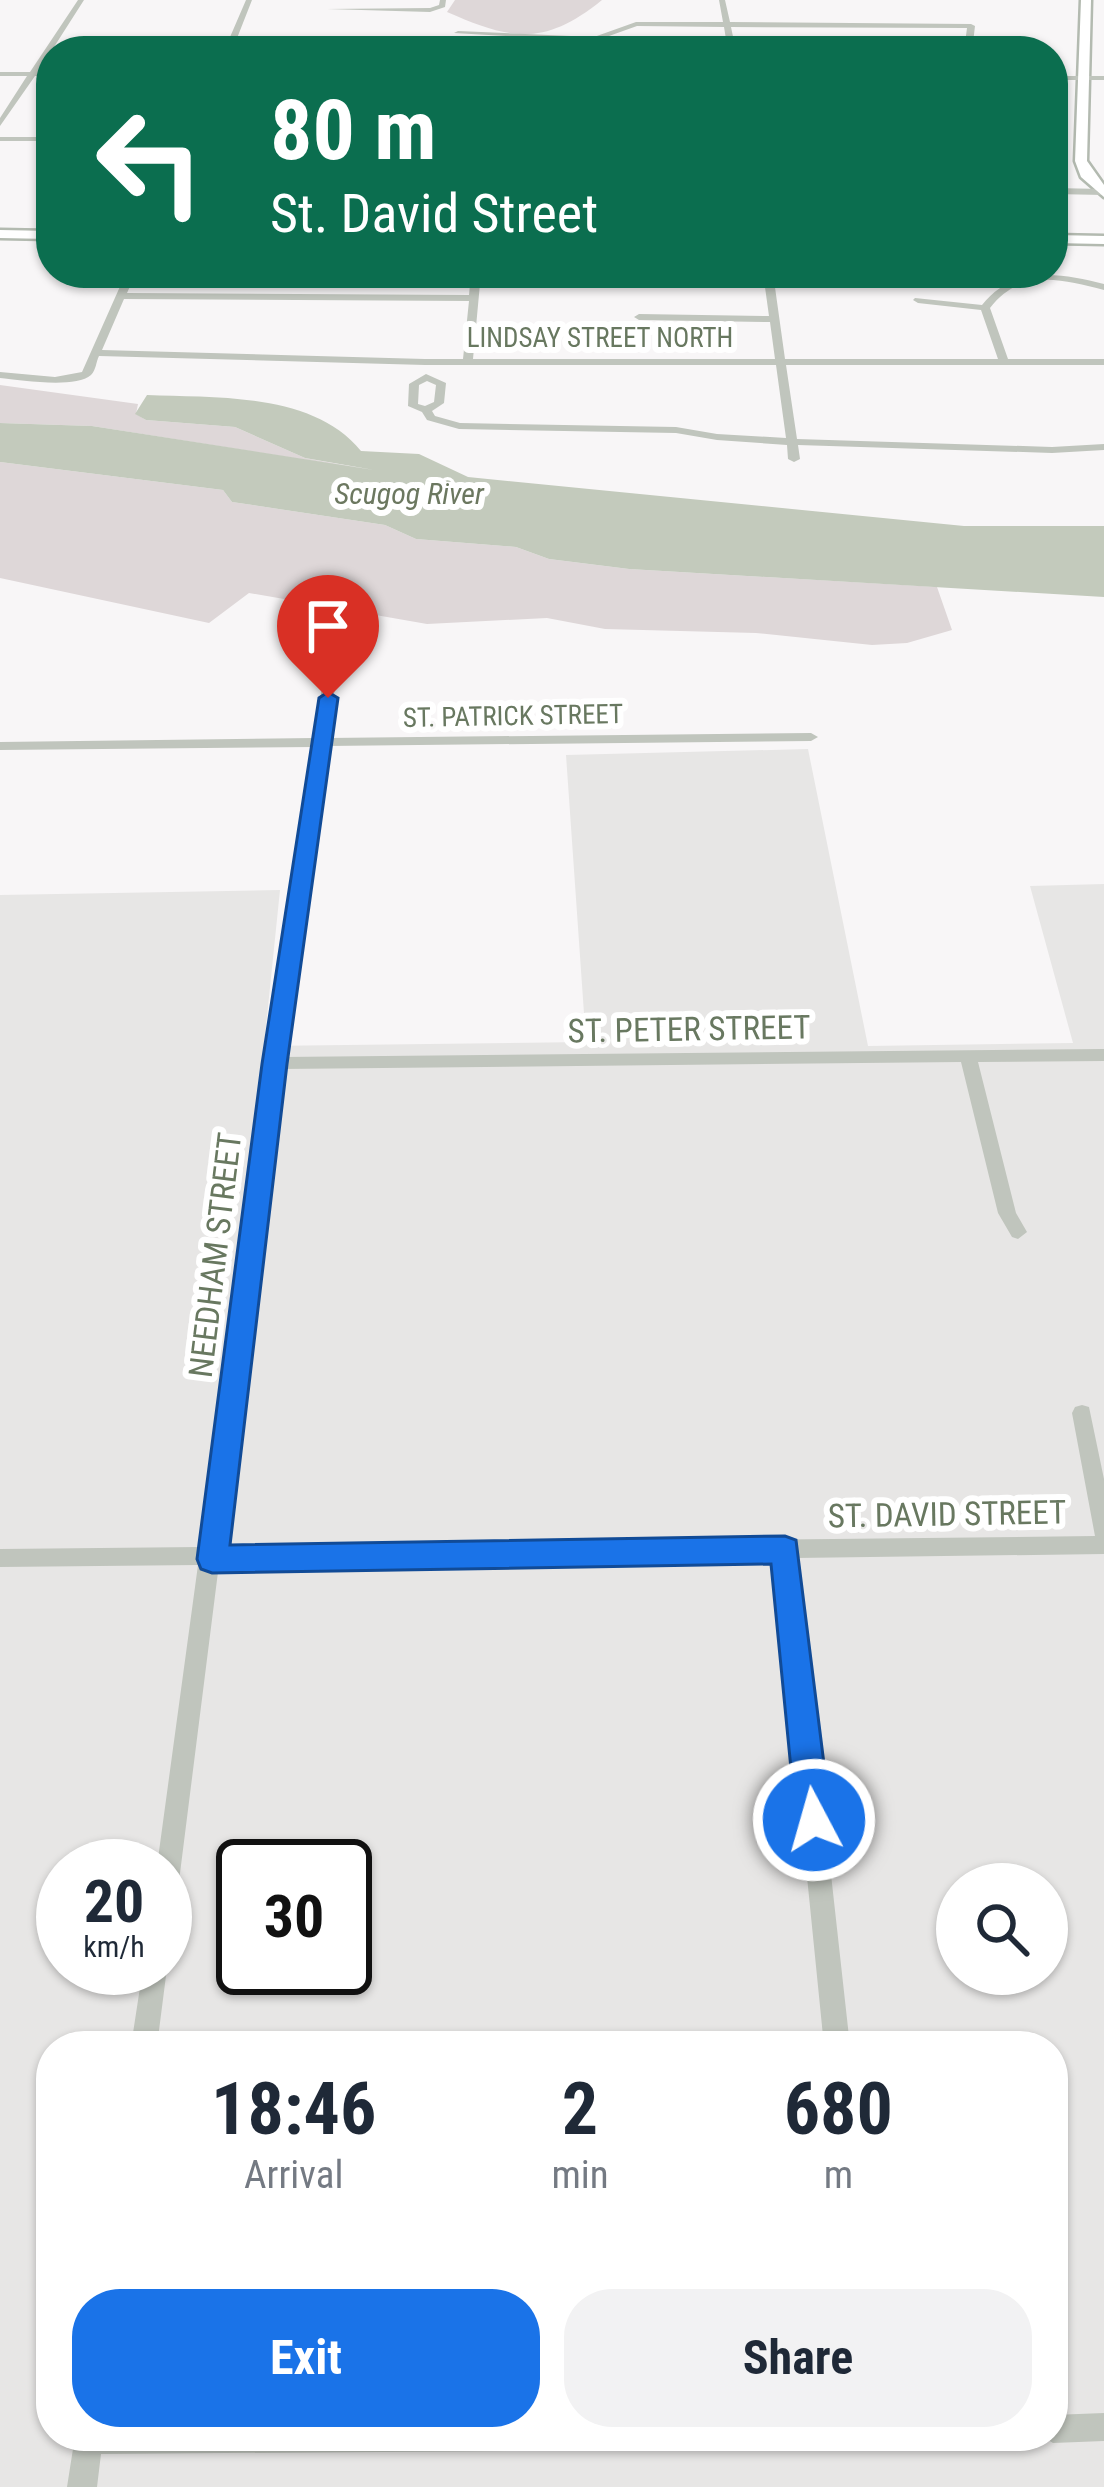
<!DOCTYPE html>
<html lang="en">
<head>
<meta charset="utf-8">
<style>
  :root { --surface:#fff; --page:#f2f2f3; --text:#1f2937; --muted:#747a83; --accent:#1a73e8 }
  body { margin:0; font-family:"Roboto Condensed",sans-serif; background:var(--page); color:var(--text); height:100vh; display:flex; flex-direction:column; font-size:45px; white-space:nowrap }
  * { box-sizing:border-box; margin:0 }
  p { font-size:39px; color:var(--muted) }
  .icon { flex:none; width:66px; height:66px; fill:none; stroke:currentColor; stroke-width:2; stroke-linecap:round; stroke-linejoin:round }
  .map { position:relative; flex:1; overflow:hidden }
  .details { position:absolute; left:36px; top:2031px; width:1032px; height:420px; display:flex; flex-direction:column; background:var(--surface); border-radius:48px; box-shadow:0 3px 9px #0004 }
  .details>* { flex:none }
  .banner { position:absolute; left:36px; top:36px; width:1032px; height:252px; border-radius:48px; box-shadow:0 3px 9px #0004; background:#0b6e4f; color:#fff; overflow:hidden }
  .buttons { position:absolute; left:936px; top:1863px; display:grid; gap:24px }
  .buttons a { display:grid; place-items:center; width:132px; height:132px; border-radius:50%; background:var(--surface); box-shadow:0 3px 9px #0004; font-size:60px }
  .speed { position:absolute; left:36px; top:1839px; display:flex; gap:24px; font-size:60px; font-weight:700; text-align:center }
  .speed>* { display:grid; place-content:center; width:156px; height:156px; border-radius:50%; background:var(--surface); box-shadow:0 3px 9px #0004; line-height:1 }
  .speed small { font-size:30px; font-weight:400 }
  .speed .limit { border:6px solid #111; border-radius:18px; background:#fff; color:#111 }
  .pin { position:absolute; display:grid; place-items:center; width:102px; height:102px; color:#fff; margin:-123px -51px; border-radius:50% 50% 50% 0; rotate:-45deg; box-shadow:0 0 12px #0007 }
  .pin .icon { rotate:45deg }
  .me { position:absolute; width:132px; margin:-66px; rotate:354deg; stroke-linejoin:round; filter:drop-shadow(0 0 9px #0008) }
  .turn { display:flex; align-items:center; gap:42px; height:252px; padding:0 36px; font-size:54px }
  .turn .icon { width:156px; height:156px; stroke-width:2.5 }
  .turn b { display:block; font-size:84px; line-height:102px }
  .eta { display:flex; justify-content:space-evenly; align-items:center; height:204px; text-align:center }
  .eta b { font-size:72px; font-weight:700; line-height:84px }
  .button { display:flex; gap:24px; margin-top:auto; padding:24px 36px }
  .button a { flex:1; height:138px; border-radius:48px; background:var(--accent); color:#fff; font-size:48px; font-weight:700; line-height:138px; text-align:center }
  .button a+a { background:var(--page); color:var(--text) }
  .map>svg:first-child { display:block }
</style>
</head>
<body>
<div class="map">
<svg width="1104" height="2487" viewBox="0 0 1104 2487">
  <rect width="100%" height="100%" fill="#f8f6f7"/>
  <path fill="#e7e6e5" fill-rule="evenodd" d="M808,749L868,1046L1073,1043L1030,886L1104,884V2487H0V895L280,890L264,1046L586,1042L566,755ZM63,1866H165V1968H63ZM243,1866H345V1968H243ZM957,1884H1047V1974H957ZM51,2046H1053V2436H51Z"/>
  <path fill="#ded7d8" d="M455,0H602C544,47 511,40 447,12Z
    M0,385L138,404L136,414L146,420L235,427L305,458L376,471L92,426L0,423Z
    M0,462L223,490L232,502L385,525L416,539L516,547L549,559L629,569L937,587L952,630L907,643L872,645L756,633L605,629L547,618L427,624L249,593L209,623L0,578Z"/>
  <path fill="#c3cabc" d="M147,395C216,398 313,392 361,451L419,454L468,477L964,526H1104V597L629,569L549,559L516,547L416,539L385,525L232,502L223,490L0,462V423L92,426L374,470L305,458L235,427L146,420L135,414Z"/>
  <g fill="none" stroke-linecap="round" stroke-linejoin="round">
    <defs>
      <path id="secondary" d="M1081,0H1091L1087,161L1104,185V197L1081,177L1075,161Z
        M0,230L51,231V239L0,238Z
        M1053,235L1104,236V244L1053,243Z"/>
    </defs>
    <use href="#secondary" stroke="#b3bab0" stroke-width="5"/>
    <path fill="#c0c5bd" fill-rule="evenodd" d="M78,0H84L38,72H51V76H35L0,126V118L27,76H0V72H30Z
      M246,0H252L232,51H224Z
      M440,0H446L445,7L430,12L327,9L430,8L439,5Z
      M719,0H725L730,22L971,24L975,26L972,51H964L967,28L731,27L736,51H728L724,27L637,26L595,41L454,33L458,31L594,37L636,22H723Z
      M1053,76H1104V80H1053Z
      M0,137H51V141H0Z
      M1053,188L1104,189V195L1053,194Z
      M126,273H136L127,293L469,295L471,273H481L473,359H775L770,322L639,320L634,317L639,314L769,316L763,273H773L785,359H998L981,310L918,303L913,300L915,298L982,305C1014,265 1060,273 1104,284V290C1061,279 1021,268 990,308L1008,359H1104V365H786L797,439L1052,447L1104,444V450L1052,453L798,445L800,459L794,462L788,459L787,445L717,440L676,433L459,429L427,420L422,412L408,406L409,384L426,374L446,383L444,403L432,411L435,416L460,423L676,427L717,434L786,438L776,365H425L99,356C96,362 96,370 91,375C75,389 20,380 0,378V372L55,377L82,372ZM124,299L469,301L463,359H425L102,350ZM427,381L436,385L434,402L425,406L418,404L419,385Z
      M338,618L344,622L328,738L811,733L818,737L811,741L327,746L283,1057L1104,1049V1061L978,1062L1016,1213L1027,1232L1018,1239L1012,1237L998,1213L961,1062L281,1069L221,1546L1095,1536L1072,1413L1075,1407L1082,1405L1089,1407L1104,1479V1554L796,1558L850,2046H824L775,1558L219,1564L177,1897L173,1905L165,1909V1866H157L198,1565L0,1567V1549L200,1547L266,1063L313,747L0,750V742L314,738L332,622Z
      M165,1963L167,1968L157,2046H131L143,1968H165Z
      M1104,2413V2441L1053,2443L1042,2436H1053V2415Z
      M75,2436H666L662,2446L652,2450L101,2454L97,2487H67Z"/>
    <use href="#secondary" fill="#fff" fill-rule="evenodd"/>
  </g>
  <path fill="#1a73e8" stroke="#114b97" stroke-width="3" d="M328,692L338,698L287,1064L230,1545L785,1536L796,1540L831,1820L826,1832L814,1837L801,1832L796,1820L771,1564L212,1573L201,1569L197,1559L262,1064L319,698Z"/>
  <g text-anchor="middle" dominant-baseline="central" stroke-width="12" stroke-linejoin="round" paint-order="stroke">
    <g font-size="27" fill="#687860" stroke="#fff">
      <text x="600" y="338">LINDSAY STREET NORTH</text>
      <text transform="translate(513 716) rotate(-1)">ST. PATRICK STREET</text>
    </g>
    <g font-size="30" font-style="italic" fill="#6c7860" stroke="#fff">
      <text x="409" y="493">Scugog River</text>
    </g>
    <g font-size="33" fill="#687860" stroke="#fff">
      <text transform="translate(689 1029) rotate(-1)">ST. PETER STREET</text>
      <text transform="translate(215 1255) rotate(-83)">NEEDHAM STREET</text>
      <text transform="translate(947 1514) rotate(-1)">ST. DAVID STREET</text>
    </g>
  </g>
</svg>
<div class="buttons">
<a><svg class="icon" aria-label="search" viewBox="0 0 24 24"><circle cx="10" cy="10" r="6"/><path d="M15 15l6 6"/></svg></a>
</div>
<div class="speed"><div>20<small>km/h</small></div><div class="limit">30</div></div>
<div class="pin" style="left:328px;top:698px;background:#d93025"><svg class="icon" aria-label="arrive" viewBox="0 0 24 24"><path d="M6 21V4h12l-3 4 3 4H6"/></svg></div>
<svg class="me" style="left:814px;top:1820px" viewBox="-20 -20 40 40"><circle r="17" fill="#1a73e8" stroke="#fff" stroke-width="3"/><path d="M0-11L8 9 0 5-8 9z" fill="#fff"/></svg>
<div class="banner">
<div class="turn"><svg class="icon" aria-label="left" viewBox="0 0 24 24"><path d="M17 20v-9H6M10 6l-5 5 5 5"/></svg><div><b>80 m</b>St. David Street</div></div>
</div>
<section class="details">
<div class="eta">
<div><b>18:46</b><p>Arrival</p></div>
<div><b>2</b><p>min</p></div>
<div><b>680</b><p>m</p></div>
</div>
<div class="button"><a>Exit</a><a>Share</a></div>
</section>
</div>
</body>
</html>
